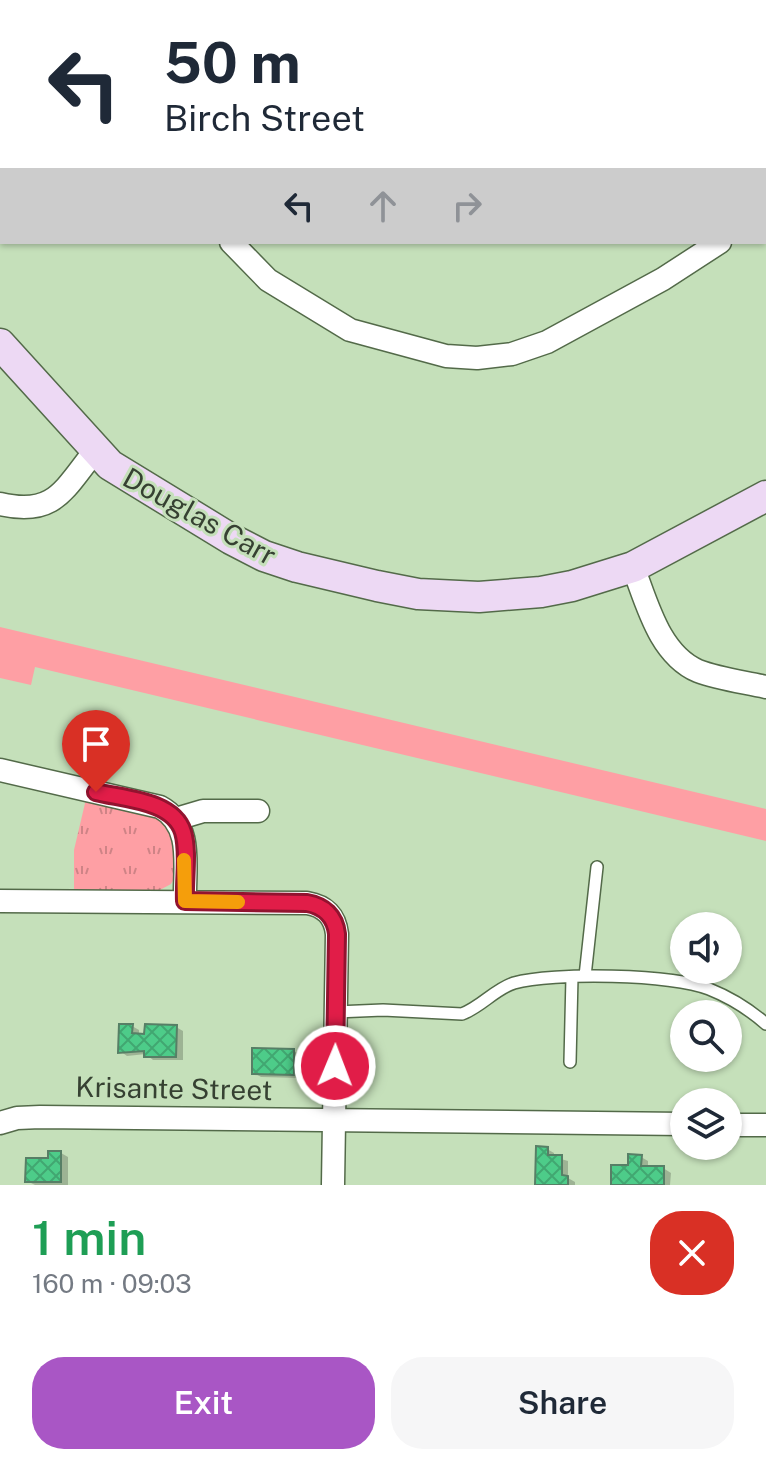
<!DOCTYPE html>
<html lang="en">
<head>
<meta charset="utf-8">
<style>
  :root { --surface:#fff; --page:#f6f6f7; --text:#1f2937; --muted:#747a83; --accent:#a956c5 }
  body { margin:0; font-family:"Public Sans",sans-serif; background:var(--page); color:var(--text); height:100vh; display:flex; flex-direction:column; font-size:30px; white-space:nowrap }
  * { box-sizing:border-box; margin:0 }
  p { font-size:26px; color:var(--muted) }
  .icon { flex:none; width:44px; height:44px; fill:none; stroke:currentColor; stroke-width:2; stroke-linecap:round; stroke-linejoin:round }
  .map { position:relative; height:1185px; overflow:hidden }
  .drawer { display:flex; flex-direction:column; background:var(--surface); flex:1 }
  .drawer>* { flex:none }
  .top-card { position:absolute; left:0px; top:0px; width:766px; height:244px; box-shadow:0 2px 6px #0004; background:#fff; color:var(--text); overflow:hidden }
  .tools { position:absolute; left:670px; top:912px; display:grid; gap:16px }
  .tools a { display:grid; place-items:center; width:72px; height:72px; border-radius:50%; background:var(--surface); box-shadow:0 2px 6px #0004; font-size:40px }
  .pin { position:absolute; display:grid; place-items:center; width:68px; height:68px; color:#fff; margin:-82px -34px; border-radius:50% 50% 50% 0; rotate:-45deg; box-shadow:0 0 8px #0007 }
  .pin .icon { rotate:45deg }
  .me { position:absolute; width:88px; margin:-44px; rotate:1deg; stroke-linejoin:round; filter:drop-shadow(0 0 6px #0008) }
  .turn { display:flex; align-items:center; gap:28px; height:168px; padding:0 32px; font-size:36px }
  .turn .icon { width:104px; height:104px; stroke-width:2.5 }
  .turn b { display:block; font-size:56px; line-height:68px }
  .lanes { display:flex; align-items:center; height:76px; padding:0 32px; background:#0003; justify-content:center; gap:40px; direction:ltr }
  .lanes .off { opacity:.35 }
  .round { display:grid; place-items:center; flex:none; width:84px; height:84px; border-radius:32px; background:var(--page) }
  .summary { display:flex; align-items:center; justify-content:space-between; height:136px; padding:0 32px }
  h1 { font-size:48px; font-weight:600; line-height:60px; color:#1e9e55 }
  .cta { display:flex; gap:16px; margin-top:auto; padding:16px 32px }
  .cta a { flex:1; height:92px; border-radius:32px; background:var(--accent); color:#fff; font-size:32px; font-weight:600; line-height:92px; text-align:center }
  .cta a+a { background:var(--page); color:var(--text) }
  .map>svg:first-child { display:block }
</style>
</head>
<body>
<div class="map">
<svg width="766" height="1185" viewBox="0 0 766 1185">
  <defs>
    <pattern id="park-tufts" width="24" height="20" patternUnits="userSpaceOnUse" patternTransform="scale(2)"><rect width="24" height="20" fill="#fe9fa4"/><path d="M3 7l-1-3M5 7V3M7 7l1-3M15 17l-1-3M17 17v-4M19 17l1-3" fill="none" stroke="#ce8386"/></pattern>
    <pattern id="building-cross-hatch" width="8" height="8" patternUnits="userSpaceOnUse" patternTransform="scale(2)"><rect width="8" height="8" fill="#4dcc89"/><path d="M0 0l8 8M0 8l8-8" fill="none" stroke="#41a771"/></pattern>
  </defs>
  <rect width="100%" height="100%" fill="#c5e0ba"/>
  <path fill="#fe9fa4" d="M0,627L766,809V841L35,667L31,685L0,678Z"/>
  <path fill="url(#park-tufts)" d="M86,799L163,818L176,839L175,877L171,884L158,891L74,890V850Z"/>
  <path fill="#0003" d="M132,1026L139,1030V1036L176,1027L183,1031V1060H153L146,1054L127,1056L120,1051Z
    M294,1051L301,1055V1078L261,1077L254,1073Z
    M547,1149L554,1153V1157L568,1161V1178L575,1182V1185H537Z
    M61,1153L68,1157V1185H35L27,1181Z
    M641,1157L648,1161V1168H663L671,1173L670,1185H613Z"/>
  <path fill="url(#building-cross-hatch)" stroke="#577f66" stroke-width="2" d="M119,1024H133L132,1033L144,1034L145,1024L177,1025L176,1057H144V1051L118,1053Z
    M252,1048L294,1049V1075L252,1074Z
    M536,1146L548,1147V1155H562V1175L568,1176V1185H535Z
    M48,1151H61V1182H25L26,1158H48Z
    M628,1154L642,1155L641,1166H664V1185H611V1165H628Z"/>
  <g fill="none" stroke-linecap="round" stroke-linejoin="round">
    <defs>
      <path id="lane" d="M585,976L597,867
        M336,1012L383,1010L462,1014C481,1007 495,989 514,983C552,972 673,974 709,989C729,997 750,1010 766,1024
        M570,1062L572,977"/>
      <path id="street" d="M764,87L766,89
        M0,203L2,202
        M764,209L766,207
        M231,242L268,280L350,330L446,356L477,358L512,354L547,342L663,279L720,242
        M0,504C55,517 64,489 95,451
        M633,567C647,603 659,654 698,671C719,679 744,682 766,687
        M0,770L160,807C194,825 184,868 185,901
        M176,819L203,811H258
        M0,901L307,903C325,906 335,916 337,934L333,1185
        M0,1123L17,1118L40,1117L684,1124
        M728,1125H766"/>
      <path id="secondary" d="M0,344L110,465L231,539L264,556L297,567L377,586L418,594L479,597L541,592L572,586L633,567L766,496"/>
    </defs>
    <use href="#lane" stroke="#536a49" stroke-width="14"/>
    <use href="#street" stroke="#536a49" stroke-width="25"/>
    <use href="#secondary" stroke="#536a49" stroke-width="33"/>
    <use href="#lane" stroke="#fff" stroke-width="11"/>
    <use href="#street" stroke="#fff" stroke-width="22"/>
    <use href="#secondary" stroke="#edd9f4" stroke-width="30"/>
  </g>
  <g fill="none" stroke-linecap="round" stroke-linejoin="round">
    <defs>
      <path id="route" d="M96,792C123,799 173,800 183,832C189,852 184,879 185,901L307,903C324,906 335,916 337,934L335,1066"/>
    </defs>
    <use href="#route" stroke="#92132f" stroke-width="20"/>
    <use href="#route" stroke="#e11d48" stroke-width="14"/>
    <path stroke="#f59e0b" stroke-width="14" d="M184,860L185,901L238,902"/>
  </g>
  <g text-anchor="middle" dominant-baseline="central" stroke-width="6" stroke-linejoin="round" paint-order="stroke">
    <g font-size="28" fill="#364132" stroke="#c5e0ba">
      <text transform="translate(200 516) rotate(29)">Douglas Carr</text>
      <text transform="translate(174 1088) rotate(1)">Krisante Street</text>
    </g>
  </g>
</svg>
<div class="tools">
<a><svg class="icon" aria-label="sound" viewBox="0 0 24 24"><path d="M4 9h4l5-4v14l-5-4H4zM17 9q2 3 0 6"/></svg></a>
<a><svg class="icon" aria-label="search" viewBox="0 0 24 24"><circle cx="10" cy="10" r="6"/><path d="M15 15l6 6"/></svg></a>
<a><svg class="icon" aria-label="layers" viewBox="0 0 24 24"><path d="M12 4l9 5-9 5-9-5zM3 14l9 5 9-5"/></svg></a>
</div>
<div class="pin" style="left:96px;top:792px;background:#d93025"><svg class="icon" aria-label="arrive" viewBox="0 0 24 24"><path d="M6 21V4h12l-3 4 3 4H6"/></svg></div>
<svg class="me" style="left:335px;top:1066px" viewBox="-20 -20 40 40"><circle r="17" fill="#e11d48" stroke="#fff" stroke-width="3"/><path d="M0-11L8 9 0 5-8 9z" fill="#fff"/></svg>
<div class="top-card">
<div class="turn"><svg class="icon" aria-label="left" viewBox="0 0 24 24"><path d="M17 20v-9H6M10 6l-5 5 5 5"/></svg><div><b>50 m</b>Birch Street</div></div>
<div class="lanes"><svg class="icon" aria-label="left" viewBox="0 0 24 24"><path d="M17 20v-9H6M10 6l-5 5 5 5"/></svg><svg class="icon off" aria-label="ahead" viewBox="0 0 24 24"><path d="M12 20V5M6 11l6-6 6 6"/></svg><svg class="icon off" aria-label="right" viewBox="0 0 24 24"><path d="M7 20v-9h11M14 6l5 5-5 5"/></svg></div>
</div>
</div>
<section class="drawer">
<div class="summary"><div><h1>1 min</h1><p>160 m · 09:03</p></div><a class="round" style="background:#d93025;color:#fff"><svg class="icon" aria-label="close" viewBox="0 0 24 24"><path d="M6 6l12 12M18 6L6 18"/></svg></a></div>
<div class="cta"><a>Exit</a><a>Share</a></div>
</section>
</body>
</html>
